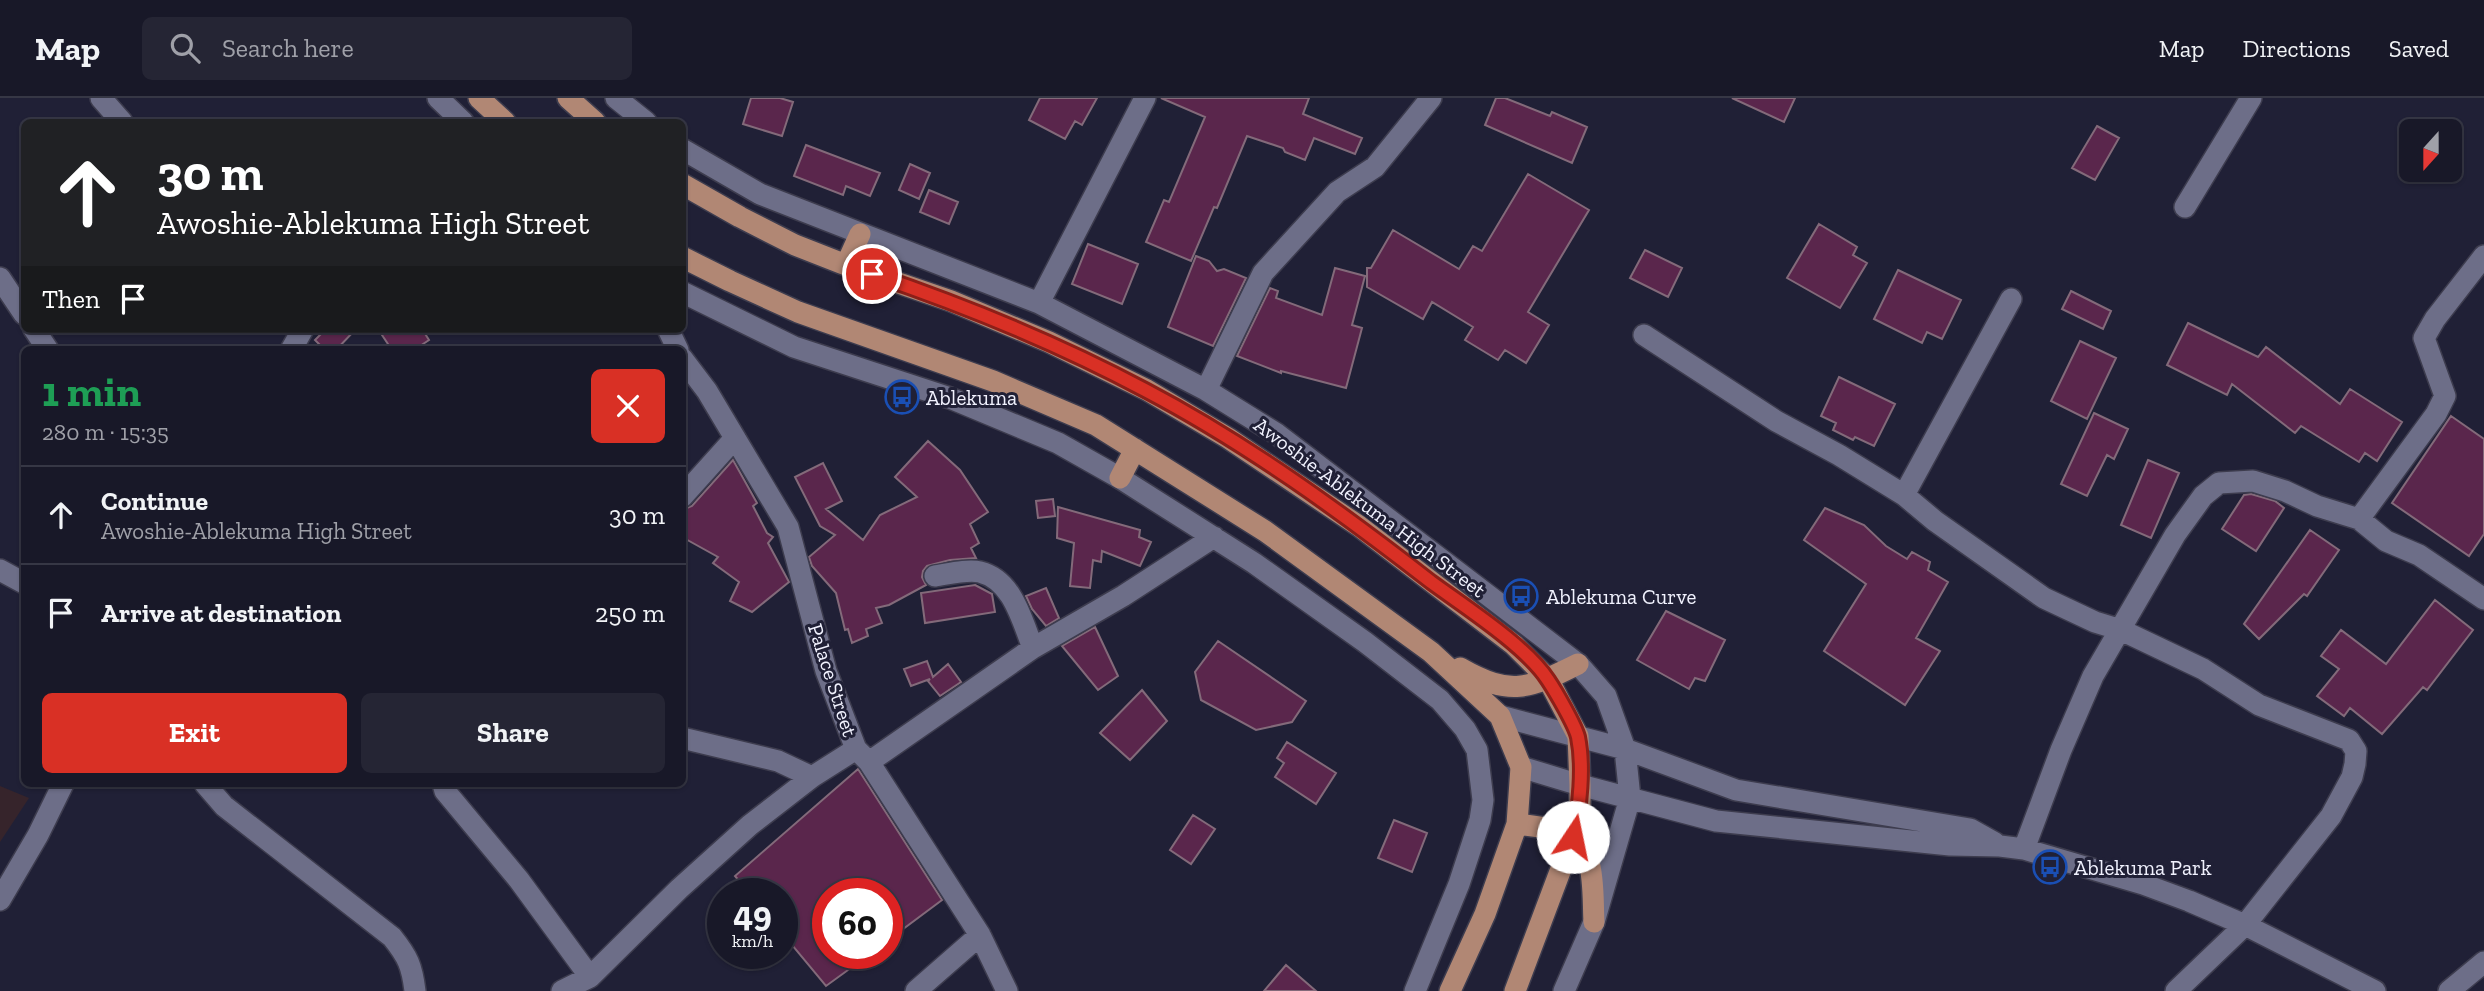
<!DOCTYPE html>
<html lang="en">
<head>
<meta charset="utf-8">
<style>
  :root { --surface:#181828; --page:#252534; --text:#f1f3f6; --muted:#9fa0a8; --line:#363745; --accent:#d93025 }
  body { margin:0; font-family:"Zilla Slab",serif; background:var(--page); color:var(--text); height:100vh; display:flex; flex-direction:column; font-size:26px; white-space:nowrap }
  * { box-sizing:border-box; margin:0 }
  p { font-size:23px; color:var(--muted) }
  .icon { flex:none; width:38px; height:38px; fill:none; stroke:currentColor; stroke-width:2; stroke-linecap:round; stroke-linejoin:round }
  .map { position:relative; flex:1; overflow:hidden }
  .drawer { position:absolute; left:21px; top:248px; width:665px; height:441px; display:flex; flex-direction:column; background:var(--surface); border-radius:10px; box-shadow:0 2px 5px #0004,0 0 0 2px var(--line) }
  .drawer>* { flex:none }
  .hud { position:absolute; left:21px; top:21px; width:665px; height:214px; border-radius:10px; box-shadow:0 2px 5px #0004,0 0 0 2px var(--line); background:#202124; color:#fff; overflow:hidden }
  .needle { width:46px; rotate:201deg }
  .tools { position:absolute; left:2399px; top:21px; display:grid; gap:14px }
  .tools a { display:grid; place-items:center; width:63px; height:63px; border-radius:10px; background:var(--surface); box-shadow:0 2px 5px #0004,0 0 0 2px var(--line); font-size:35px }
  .speed { position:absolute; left:707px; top:780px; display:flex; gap:14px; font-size:35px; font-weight:700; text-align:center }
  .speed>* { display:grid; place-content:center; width:91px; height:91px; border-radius:50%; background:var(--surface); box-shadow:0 2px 5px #0004,0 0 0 2px var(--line); line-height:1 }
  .speed small { font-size:18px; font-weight:400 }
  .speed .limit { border:10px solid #d22; background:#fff; color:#111 }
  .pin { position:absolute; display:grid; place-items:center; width:60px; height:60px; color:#fff; margin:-30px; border:4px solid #fff; border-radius:50%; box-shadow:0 2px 7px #0007 }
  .me { position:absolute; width:77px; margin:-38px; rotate:11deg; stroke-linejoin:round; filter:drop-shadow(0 0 5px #0008) }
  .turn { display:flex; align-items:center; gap:24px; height:147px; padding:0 21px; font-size:32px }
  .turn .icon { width:91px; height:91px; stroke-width:2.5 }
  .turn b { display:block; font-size:49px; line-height:60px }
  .then { display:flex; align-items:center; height:66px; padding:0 21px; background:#0003; gap:14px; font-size:26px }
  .round { display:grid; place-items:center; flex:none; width:74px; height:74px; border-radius:10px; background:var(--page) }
  .headline { display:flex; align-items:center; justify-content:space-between; height:119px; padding:0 21px }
  h1 { font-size:42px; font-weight:800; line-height:52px; color:#1e9e55 }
  .cta { display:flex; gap:14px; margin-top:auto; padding:14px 21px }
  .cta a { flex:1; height:80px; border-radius:10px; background:var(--accent); color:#fff; font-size:28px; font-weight:800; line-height:80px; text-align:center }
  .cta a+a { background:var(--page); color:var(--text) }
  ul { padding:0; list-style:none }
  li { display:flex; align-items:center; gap:21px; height:98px; padding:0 21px; border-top:2px solid var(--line) }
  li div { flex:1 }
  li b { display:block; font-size:26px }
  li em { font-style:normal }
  header { display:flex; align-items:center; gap:42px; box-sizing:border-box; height:98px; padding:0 35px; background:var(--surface); border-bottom:2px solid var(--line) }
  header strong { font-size:33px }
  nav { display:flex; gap:38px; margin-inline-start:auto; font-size:24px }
  .search { width:490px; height:63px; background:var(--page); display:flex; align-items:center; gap:18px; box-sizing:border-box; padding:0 24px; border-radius:10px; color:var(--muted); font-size:26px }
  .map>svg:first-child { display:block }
</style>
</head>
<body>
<header>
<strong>Map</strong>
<div class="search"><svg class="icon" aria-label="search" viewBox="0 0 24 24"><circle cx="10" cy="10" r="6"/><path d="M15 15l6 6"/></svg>Search here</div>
<nav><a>Map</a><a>Directions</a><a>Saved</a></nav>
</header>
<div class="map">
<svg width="2484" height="893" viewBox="0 0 2484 893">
  <rect width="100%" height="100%" fill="#202036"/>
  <path fill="#36242b" d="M0,688L29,700L0,744Z"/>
  <path fill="#5a264c" stroke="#836a7a" stroke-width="2" d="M751,0H780L793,4L782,38L743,26Z
    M1040,0H1097L1082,27L1075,23L1065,41L1029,22Z
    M1161,0H1309L1303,16L1362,40L1355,56L1314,40L1305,62L1285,54L1283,50L1247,38L1217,110L1214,109L1191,163L1146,144L1164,102L1169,104L1205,19Z
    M1496,0H1505L1550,18L1552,14L1587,29L1572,65L1485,27Z
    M1732,0H1795L1784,24Z
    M2097,28L2119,40L2095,82L2072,70Z
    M806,47L880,75L870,98L846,88L843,97L794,78Z
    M910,66L930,75L919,101L899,92Z
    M1528,76L1589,112L1528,214L1549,227L1526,265L1505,252L1498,262L1465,242L1473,229L1432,204L1423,221L1367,189V170H1371L1393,132L1459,171L1473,148L1482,153Z
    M929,92L958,104L949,126L920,114Z
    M1819,126L1857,149L1853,157L1867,165L1840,210L1787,180Z
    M1088,146L1138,166L1122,206L1072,186Z
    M1645,152L1682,170L1668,199L1630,180Z
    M1196,158L1209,163L1217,173L1224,171L1246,180L1213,248L1168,229Z
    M1335,170L1365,178L1352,227L1362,230L1346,290L1281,273V275L1237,258L1270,190L1278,193L1276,200L1322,217Z
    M1898,172L1961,202L1942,241L1927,234L1922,245L1874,221Z
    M2071,193L2111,213L2103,231L2062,211Z
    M2188,225L2258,259L2266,249L2340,306L2350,291L2402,324L2377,363L2365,355L2359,364L2301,328L2295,335L2232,286L2227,297L2167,267Z
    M326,231H356L336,252H325L315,242Z
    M378,231H422L429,242L414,252H392Z
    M2080,243L2116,260L2087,321L2051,303Z
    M1839,279L1895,306L1874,348L1855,339L1853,342L1833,332L1836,325L1821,318Z
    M2094,315L2128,331L2114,361L2107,357L2087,398L2061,386Z
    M2451,318L2484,341V436L2469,458L2392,405Z
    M928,343L960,372L988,414L970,426L979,445L971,450L976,460L950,462L927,468L923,473L922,479L926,487L889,507L876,510L882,525L866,531L868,538L852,545L848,531L845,532L836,495L812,468L809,459L835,437L820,428L795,379L823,365L842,403L826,411L863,442L880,417L917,399L895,379Z
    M733,362L757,405L753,408L767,435L773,439L768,445L789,484L752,514L730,503L739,484L713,465L718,459L682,439V412L692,408Z
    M2148,362L2179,375L2151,440L2121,427Z
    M2251,396L2275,403L2284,410L2256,453L2222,431L2244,397Z
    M1053,401L1055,418L1038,420L1036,403Z
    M1058,409L1140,432L1139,439L1151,444L1140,468L1102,453L1101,464L1093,462L1090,490L1070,488L1074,445L1057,440Z
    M1825,410L1864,427L1886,448L1907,461L1912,454L1930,464L1928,472L1948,484L1916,540L1940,553L1905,607L1824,553L1866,486L1804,442Z
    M2310,432L2339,452L2307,498L2304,496L2259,541L2244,526Z
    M975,487L992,496L995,514L925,525L921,495Z
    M1046,490L1059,520L1046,528L1032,511L1026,498Z
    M2435,502L2473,532L2427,592L2423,589L2382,636L2350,610L2344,618L2317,598L2339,571L2321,558L2341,532L2386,566Z
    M1666,513L1725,542L1705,583L1695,580L1689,591L1637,562Z
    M1095,529L1118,578L1098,592L1062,548Z
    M1218,543L1306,603L1292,624L1256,632L1201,602L1195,574Z
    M927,563L933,579L948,566L961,584L940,598L928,583L930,581L911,588L904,571Z
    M1142,592L1167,623L1130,662L1100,635Z
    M1287,644L1336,675L1316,706L1275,679L1284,665L1277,660Z
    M858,671L942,802L887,843V796H828V856H870L826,888L782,835V796H750L735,778Z
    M1193,717L1215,731L1191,766L1170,752Z
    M1394,722L1427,735L1412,774L1378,760Z
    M1286,867L1316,893H1264Z"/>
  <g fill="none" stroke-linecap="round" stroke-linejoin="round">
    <defs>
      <path id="minor" d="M101,0L122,24
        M438,0L463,24
        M616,0L646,24
        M682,51L760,96L1039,205L1206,292L1277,336L1578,566L1606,598L1625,651L1630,700L1594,824L1564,893
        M2185,109L2251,0
        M0,180L24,216
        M682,194L794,249L950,300L1058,345L1120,380L1254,465L1365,544L1440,602L1465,631L1477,652L1483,702L1480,722L1459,786L1415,893
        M1039,205L1145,0
        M34,231L48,252
        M668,231L678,252
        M1644,237L1776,323L1839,357L1904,397L1935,423L2044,500L2095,524L2121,532L2203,571L2259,607L2349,642L2356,653L2355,666L2352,679L2331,718L2245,827L2176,893
        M291,252L303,231
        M682,260L707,293L788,429L826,573L856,651L869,664L980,837L1007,893
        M1206,292L1263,175L1337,94L1375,69L1431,0
        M1904,397L2011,201
        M682,399L735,340
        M2359,421L2436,316L2445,298L2424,240L2435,221L2484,158
        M0,472L24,485
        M935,478C948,476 968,471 980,474C1013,482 1022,523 1033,550
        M1500,618L1625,651L1736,692L1970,731L1995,745
        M682,640L778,663L812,679
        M869,664L1033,550L1123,498L1214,439
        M1521,669L1580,687L1716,723L1950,747L2000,748L2024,751L2143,786L2189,803L2245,827L2375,893
        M205,686L224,708L392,839C408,859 412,868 415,893
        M443,686L445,693L519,782L590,879
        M2024,751L2061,652L2093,578L2175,437L2203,398L2219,385L2253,383L2285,393L2317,408L2359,421L2386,443L2419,457L2484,501
        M0,802L38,737L63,686
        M562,893L590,879L679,791L750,727L812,679L856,651
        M916,893L980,837
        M2449,893L2484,864"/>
      <path id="major" d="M479,0L505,24
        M568,0L595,24
        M682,86L740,119L795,147L846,167L951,203L1049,244L1147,292L1228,340L1359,428L1514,547L1548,581L1578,638L1580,687V711L1573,739L1515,893
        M682,159L730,183L798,214L993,283L1096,327L1265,433L1431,554L1500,618L1521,669L1517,726L1485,816L1450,893
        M846,167L860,136
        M1120,380L1135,351
        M1460,570C1511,599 1528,591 1578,566
        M1517,726C1531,728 1547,729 1560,733C1598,744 1592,792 1594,824"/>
    </defs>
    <use href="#minor" stroke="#3d3c4e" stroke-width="24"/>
    <use href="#major" stroke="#3d3c4e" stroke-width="24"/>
    <use href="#minor" stroke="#6d6e88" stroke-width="21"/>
    <use href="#major" stroke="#b18774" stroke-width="21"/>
  </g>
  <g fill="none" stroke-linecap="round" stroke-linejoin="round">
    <defs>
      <path id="route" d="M872,176C966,208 1057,245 1145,292C1246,345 1341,414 1431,484C1465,509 1526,548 1548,582C1556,594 1575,627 1578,639C1584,669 1580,710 1573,739"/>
    </defs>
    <use href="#route" stroke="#8d1f18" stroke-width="18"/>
    <use href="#route" stroke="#d93025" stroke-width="12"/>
  </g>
  <defs>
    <symbol id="bus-ring" viewBox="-11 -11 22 22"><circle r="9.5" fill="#202036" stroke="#1a4fb4" stroke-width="1.5"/><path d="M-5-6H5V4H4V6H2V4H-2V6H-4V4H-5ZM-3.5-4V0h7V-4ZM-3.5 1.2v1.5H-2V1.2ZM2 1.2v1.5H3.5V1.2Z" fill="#1a4fb4"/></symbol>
  </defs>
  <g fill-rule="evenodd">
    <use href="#bus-ring" x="883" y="280" width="38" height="38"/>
    <use href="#bus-ring" x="1502" y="479" width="38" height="38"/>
    <use href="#bus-ring" x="2031" y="750" width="38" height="38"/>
  </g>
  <g text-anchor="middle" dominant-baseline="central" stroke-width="6" stroke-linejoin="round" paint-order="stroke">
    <g font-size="21" fill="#f1f2fe" stroke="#202036" text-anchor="start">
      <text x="926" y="299">Ablekuma</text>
      <text x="1546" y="498">Ablekuma Curve</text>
      <text x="2074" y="769">Ablekuma Park</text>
    </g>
    <g font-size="21" fill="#f1f2fe" stroke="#202036">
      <text transform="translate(1370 409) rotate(37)">Awoshie-Ablekuma High Street</text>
      <text transform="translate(833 582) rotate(72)">Palace Street</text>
    </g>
  </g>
</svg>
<div class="tools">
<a><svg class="needle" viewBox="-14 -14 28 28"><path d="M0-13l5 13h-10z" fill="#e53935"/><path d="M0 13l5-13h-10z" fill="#9fa0a8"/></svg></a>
</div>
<div class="speed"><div>49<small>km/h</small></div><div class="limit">60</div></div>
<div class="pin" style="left:872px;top:176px;background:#d93025"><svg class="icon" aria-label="arrive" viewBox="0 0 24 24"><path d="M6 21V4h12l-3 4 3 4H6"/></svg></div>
<svg class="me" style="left:1573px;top:739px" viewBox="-20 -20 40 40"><circle r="19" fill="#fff"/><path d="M0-13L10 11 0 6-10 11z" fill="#d93025"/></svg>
<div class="hud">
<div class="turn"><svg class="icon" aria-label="ahead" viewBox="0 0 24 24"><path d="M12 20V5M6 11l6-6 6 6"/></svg><div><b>30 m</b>Awoshie-Ablekuma High Street</div></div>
<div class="then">Then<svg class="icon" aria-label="arrive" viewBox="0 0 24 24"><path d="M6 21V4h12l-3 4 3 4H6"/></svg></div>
</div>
<section class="drawer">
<div class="headline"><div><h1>1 min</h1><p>280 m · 15:35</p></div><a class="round" style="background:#d93025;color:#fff"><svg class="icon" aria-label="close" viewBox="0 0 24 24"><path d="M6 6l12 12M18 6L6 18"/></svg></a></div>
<ul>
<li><svg class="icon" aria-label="ahead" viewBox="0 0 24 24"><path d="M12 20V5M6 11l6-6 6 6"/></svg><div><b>Continue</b><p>Awoshie-Ablekuma High Street</p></div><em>30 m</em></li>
<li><svg class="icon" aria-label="arrive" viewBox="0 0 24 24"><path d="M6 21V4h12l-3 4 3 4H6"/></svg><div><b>Arrive at destination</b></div><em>250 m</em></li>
</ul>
<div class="cta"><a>Exit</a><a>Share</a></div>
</section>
</div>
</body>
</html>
